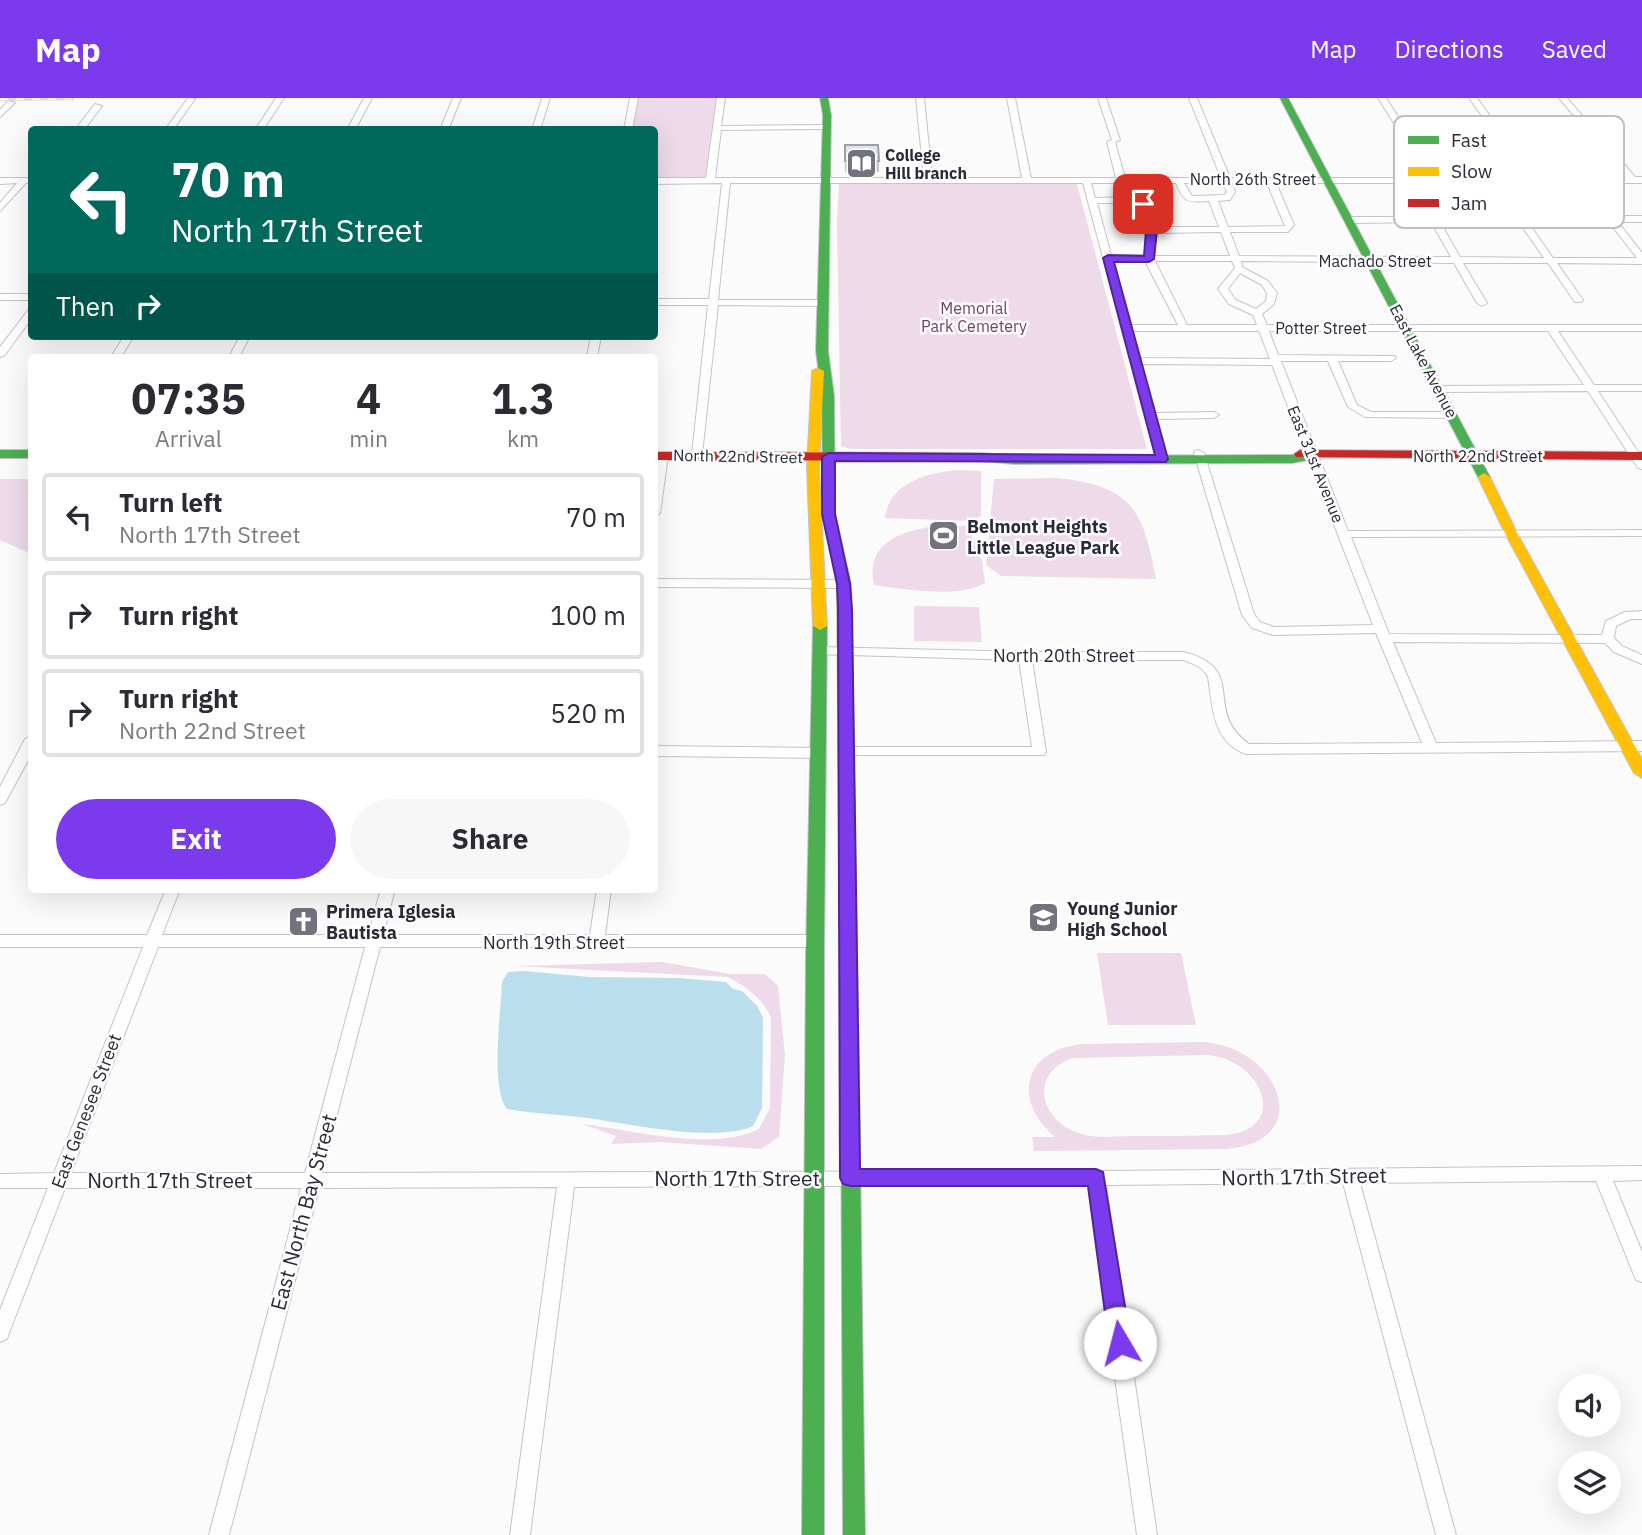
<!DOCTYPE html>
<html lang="en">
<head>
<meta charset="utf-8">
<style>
  :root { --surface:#fff; --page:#f7f7f7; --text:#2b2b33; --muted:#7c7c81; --line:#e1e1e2; --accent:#7c3aed }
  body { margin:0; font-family:"IBM Plex Sans",sans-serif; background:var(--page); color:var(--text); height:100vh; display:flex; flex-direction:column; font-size:26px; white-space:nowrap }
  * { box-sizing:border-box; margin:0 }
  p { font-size:23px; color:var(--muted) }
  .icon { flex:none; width:38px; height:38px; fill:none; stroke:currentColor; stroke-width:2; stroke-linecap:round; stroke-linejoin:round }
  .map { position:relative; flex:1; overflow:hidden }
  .panel { position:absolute; left:28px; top:256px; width:630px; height:539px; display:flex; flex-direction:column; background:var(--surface); border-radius:7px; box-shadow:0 7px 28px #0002 }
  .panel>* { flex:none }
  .guide { position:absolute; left:28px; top:28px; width:630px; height:214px; border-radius:7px; box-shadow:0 7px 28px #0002; background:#00695c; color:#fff; overflow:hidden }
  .buttons { position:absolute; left:1558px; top:1276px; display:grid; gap:14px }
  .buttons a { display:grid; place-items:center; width:63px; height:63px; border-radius:50%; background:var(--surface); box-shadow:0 7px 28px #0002; font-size:35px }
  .pin { position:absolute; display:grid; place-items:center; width:60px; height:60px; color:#fff; margin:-30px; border-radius:14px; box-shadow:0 4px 10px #0006 }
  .me { position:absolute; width:77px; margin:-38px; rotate:352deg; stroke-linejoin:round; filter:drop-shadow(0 0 5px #0008) }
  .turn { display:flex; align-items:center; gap:24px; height:147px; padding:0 28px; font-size:32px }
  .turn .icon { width:91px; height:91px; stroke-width:2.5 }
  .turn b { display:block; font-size:49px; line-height:60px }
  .then { display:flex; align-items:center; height:66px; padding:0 28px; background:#0003; gap:14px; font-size:26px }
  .eta { display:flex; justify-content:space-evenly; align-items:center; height:119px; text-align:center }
  .eta b { font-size:42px; font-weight:800; line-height:49px }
  .primary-button { display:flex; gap:14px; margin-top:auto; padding:14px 28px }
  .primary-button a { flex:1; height:80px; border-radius:42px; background:var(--accent); color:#fff; font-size:28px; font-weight:800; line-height:80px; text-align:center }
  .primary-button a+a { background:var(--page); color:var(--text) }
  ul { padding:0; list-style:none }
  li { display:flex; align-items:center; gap:21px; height:88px; margin:0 14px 10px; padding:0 14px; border:4px solid var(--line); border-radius:7px }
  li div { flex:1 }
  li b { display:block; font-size:26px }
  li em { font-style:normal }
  header { display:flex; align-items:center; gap:42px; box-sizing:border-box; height:98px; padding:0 35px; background:var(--accent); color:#fff }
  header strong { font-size:33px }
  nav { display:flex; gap:38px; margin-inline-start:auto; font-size:24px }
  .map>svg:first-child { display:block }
</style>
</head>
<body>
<header>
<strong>Map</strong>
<nav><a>Map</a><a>Directions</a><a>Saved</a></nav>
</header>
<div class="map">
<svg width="1642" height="1437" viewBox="0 0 1642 1437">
  <rect width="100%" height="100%" fill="#fbfbfb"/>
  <path fill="#eedae9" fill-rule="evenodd" d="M638,0H716L705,81H655L654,32H632Z
    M839,86H1077L1147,351H850L841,348L837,124Z
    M957,372L981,373V418L969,423L885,420C890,384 925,376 957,372Z
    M1057,380C1132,388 1143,411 1156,481L1001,478L986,467L994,381Z
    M0,381H31V456L0,442Z
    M944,427L967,428L982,462L985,485C959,501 904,491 874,487C864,441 908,431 944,427Z
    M914,508L979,509L982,544L914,543Z
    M1097,855H1181L1196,927H1108Z
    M662,864L731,876H765L778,888L785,957L779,1039L761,1051L660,1044L611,1046L616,1038L582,1026C632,1032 713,1054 759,1031L770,1010L771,920C763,900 746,889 728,879L514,868Z
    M1203,944C1280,949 1317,1044 1226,1051L1034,1053L1032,1039H1055C1010,1001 1025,950 1084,946ZM1206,957C1262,960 1292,1032 1224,1037C1193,1038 1162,1038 1131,1038C1115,1038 1098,1041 1082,1036C1041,1025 1027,977 1072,960Z"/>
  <path fill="#bbdeed" d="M524,873L589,879L680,880L726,884L733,891L742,893L758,909L763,920L762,1010L753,1028C715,1045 630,1026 587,1020C561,1016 533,1016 507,1011C490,990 501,913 502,884L508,874Z"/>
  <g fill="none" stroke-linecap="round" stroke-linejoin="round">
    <defs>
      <path id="street" d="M188,0L195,1L173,32H165Z
        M276,0H284L263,32H255Z
        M364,0H372L355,32H347Z
        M453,0H461L448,32H440Z
        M542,0H550L540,32H532Z
        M630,0H638L632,32H624Z
        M717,0H725L721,28L826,27L830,29L826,31L721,32L715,80H924L916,0H924L932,80H1022L1007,0H1015L1031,80H1116L1107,44L1112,42L1098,0H1106L1120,42L1115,44L1125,80H1221L1189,0H1197L1230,80H1429L1378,0H1386L1437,80H1527L1469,0H1477L1535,80L1626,79L1559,0H1567L1635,79H1642V85H1588L1614,118H1642V124H1618L1642,155V166L1557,165L1583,202L1581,204H1575L1548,165H1463L1487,205L1482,208L1477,205L1454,165L1241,163L1242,169L1268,183L1277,195L1274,206L1262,216L1267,227H1642V233H1558L1594,287H1642V293H1598L1642,360V371L1638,370L1588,293L1438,294L1433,291L1438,288L1584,287L1548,233H1269L1278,257L1395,258L1396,260L1391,263H1338L1357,307L1371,314H1452L1457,317L1452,320L1365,319L1348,309L1328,263H1281L1348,433L1642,432V438L1351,439L1389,536L1602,537L1606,523L1625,514L1642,513V521H1631L1616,528L1614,540L1622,548L1642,557V566L1614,554L1605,545L1393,544L1436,645L1642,643V653L1246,656C1212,644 1213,609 1208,579C1203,569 1194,566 1183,562H1032L1046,654L1044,657H841L839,654L846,649H1032L1019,562L816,556L814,553L816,550L820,549L1025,554H1184C1250,572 1201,611 1249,646L1422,645L1376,535L1273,537L1252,530L1242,517L1194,355L1195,353L1199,352L1204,355L1254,516L1260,524L1274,529L1373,527L1272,267L1141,266L1155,315L1214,314L1219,317L1214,320L1156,321L1167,361L1162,364L1157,361L1083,85H730L718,202H822L827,205L822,208L718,207L702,357L701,359H693L692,357L708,207H654V201H709L722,85L654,86V80H706ZM1091,85H1176C1184,106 1188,104 1209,103L1219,129H1155L1146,104L1129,99L1095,100ZM1184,85H1223L1227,94L1224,97L1192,98ZM1232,85H1267L1285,128L1228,129L1218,103L1230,102L1235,94ZM1276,85H1408L1428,119H1348L1344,122L1348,125L1431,124L1451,159L1239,158L1230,134H1288L1294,127ZM1417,85H1492L1516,119H1437ZM1501,85H1580L1605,118L1525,119ZM1097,105H1129L1139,108L1148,132L1145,157H1111ZM1440,124H1519L1544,160L1460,159ZM1528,124H1609L1637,160H1553ZM1221,134L1230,158H1154L1156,135ZM1113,163H1145L1178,227H1130ZM1155,163H1232L1235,170L1218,191L1229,206L1253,217L1257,227H1187ZM1240,175L1262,187L1267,195L1266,203L1256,211L1236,202L1228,191ZM1132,233H1259L1270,261L1139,260Z
        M8,3L15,5L0,19V12Z
        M95,6L102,8L84,32H75Z
        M0,80H32V84L26,85L0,113V105L17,85L0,86Z
        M0,196H32V202H0Z
        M32,210V220L4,258L0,259V249L29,211Z
        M124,238H134L121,259H111Z
        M240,238H250L239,259H229Z
        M591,238H601L597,259H587Z
        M663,355L668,358L660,415L654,418V377L658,358Z
        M654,481L844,482L850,486L844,490L654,489Z
        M32,637V655L5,705L0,707V689L25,641Z
        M654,648L817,650L824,655L817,660L654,658Z
        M166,791H180L162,837H368L381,791H395L383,837H590L597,791H611L605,837H815L820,839L823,843L820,847L815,849H380L322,1075L1096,1073L1642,1068V1082L1613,1083L1642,1154V1184L1636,1182L1596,1083L1360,1085L1456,1437H1436L1343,1085L1106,1087L1157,1437H1137L1088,1087L574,1089L530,1437H510L557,1089L319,1090L229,1437H209L301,1090H65L9,1235L7,1241L0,1244V1212L48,1090H0V1076L54,1075L143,849H0V837H147ZM158,849H365L305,1075H71Z"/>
      <path id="fast" d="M820,0H828L831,17L828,253L834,298L835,416L851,486L855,737L847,743L839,737L837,486L823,416L822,298L816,253L823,17Z
        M1280,0H1288L1490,379L1488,382H1480L1478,379Z
        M0,352H32V360H0Z
        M1314,353L1318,354V360L1292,365L1015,366L981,363L975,359L981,355L1015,358L1292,357Z
        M820,524L827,528L824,853V1437H802L806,853L813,528Z
        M850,972L856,975L859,980L865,1437H843L841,980L844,975Z"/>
      <path id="slow" d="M818,270L824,273L819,369L827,528L820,532L813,528L807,369L812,273Z
        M1484,375L1490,379L1518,437L1642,661V680L1634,675L1506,437L1478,379Z
        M847,731L855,737L859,980L856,985L850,988L844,985L841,980L839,737Z"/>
      <path id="jam" d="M1300,352L1642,354V362L1296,359L1294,356Z
        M654,354L981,355L987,359L981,363L654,362Z"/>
    </defs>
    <use href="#street" stroke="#c3c4ca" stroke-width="2"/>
    <use href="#fast" stroke="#c3c4ca" stroke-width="2"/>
    <use href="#slow" stroke="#c3c4ca" stroke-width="2"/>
    <use href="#jam" stroke="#c3c4ca" stroke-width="2"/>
    <use href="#street" fill="#fefefe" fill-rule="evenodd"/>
    <use href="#fast" fill="#4caf50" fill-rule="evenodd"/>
    <use href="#slow" fill="#ffc107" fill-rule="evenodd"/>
    <use href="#jam" fill="#c62828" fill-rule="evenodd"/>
    <defs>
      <path id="rail" d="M0,1L72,0"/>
    </defs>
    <use href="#rail" stroke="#dcdcdc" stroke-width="4.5"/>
    <use href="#rail" stroke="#fff" stroke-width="2.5" stroke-dasharray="8" stroke-linecap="butt"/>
  </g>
  <path fill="#c2c5c9" d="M845,47L879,63V74H872V77H852V74H845Z"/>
  <path fill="#e1e5ea" stroke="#9ea0a4" stroke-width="2" d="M845,47H878L879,63H872V66H852V63H845Z"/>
  <path fill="#7c3aed" stroke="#51269a" stroke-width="2" d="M1143,103L1148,106L1157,132L1154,161L1149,164H1114L1168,361L1166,364L835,363V416L850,486L852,511L860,1071H1096L1103,1074L1131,1245L1127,1252L1120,1255L1113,1252L1109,1245L1088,1088H850L843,1086L840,1080L838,511L837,486L822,416V359L829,355L1155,357L1103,160L1108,157L1144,158L1146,132L1138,106Z"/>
  <defs>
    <symbol id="library-square" viewBox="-11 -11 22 22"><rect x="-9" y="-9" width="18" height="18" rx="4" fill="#72737c" stroke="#fff"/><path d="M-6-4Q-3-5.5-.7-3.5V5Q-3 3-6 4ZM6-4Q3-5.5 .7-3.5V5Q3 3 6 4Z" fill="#fff"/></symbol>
    <symbol id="stadium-square" viewBox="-11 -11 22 22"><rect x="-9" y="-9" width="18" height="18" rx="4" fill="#72737c" stroke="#fff"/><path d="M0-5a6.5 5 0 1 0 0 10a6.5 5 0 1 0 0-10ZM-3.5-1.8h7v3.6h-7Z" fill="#fff"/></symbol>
    <symbol id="school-square" viewBox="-11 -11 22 22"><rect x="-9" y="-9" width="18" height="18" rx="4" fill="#72737c" stroke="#fff"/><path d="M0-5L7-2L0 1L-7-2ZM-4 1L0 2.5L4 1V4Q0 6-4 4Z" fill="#fff"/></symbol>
    <symbol id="church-square" viewBox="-11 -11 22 22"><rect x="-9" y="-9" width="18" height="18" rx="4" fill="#72737c" stroke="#fff"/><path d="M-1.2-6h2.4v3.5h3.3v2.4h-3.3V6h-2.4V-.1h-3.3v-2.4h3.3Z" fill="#fff"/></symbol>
  </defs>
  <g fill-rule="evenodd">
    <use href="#library-square" x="844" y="48" width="35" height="35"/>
    <use href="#stadium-square" x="926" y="420" width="35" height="35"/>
    <use href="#school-square" x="1026" y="802" width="35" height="35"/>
    <use href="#church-square" x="286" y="806" width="35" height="35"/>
  </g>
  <g text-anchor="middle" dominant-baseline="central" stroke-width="5" stroke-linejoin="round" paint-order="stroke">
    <g font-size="16" font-weight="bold" fill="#282a37" stroke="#fff" text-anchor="start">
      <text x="885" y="57">College<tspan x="885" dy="18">Hill branch</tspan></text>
    </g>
    <g font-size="16" fill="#282a37" stroke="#fff">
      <text x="1253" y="81">North 26th Street</text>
      <text x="1375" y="163">Machado Street</text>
      <text x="1321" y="230">Potter Street</text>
      <text transform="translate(1424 263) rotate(62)">East Lake Avenue</text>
      <text transform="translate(738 358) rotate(1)">North 22nd Street</text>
      <text x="1478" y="358">North 22nd Street</text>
      <text transform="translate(1316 366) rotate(68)">East 31st Avenue</text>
    </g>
    <g font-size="16" fill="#724068" stroke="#fff">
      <text x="974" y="210">Memorial<tspan x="974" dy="18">Park Cemetery</tspan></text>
    </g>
    <g font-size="18" font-weight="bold" fill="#282a37" stroke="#fff" text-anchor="start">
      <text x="967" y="428">Belmont Heights<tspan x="967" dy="21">Little League Park</tspan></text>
      <text x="1067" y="810">Young Junior<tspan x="1067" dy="21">High School</tspan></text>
      <text x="326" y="813">Primera Iglesia<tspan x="326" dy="21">Bautista</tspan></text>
    </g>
    <g font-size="18" fill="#282a37" stroke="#fff">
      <text x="1064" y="557">North 20th Street</text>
      <text x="554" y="844">North 19th Street</text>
      <text transform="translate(86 1013) rotate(-69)">East Genesee Street</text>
    </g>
    <g font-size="21" fill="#282a37" stroke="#fff">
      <text transform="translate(1304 1078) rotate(-1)">North 17th Street</text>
      <text x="737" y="1080">North 17th Street</text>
      <text x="170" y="1082">North 17th Street</text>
      <text transform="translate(303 1114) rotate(-75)">East North Bay Street</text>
    </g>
  </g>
  <rect x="1394" y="18" width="230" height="112" rx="10" fill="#fff" stroke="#bebfc3" stroke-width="2"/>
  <rect x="1408" y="38" width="31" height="8" fill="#4caf50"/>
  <rect x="1408" y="69" width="31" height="9" fill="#ffc107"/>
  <rect x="1408" y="101" width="31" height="8" fill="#c62828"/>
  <g font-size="19" fill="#282a37">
    <text x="1451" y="49">Fast</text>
    <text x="1451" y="80">Slow</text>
    <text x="1451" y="112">Jam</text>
  </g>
</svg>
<div class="buttons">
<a><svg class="icon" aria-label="sound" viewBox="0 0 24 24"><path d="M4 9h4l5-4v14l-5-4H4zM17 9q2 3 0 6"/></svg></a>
<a><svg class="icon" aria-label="layers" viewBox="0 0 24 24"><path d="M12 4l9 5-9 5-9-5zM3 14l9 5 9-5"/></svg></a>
</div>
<div class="pin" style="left:1143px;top:106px;background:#d93025"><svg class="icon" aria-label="arrive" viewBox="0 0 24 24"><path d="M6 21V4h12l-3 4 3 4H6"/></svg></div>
<svg class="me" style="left:1120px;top:1245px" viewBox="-20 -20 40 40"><circle r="19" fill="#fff"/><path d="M0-13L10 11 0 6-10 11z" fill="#7c3aed"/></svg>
<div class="guide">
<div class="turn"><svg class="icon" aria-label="left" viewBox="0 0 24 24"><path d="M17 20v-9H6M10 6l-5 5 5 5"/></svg><div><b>70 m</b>North 17th Street</div></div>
<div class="then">Then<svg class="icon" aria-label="right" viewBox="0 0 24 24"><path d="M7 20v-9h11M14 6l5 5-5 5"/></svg></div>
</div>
<section class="panel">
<div class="eta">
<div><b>07:35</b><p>Arrival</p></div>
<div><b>4</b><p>min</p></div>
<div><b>1.3</b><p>km</p></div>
</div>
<ul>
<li><svg class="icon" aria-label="left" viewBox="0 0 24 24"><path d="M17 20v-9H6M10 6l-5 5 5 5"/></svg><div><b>Turn left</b><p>North 17th Street</p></div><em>70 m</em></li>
<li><svg class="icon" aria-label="right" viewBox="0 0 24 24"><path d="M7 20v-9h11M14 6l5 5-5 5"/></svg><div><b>Turn right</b></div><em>100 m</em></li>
<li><svg class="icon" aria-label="right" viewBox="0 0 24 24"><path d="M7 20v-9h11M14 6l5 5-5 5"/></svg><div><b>Turn right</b><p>North 22nd Street</p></div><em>520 m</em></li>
</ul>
<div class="primary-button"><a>Exit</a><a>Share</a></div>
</section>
</div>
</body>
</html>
